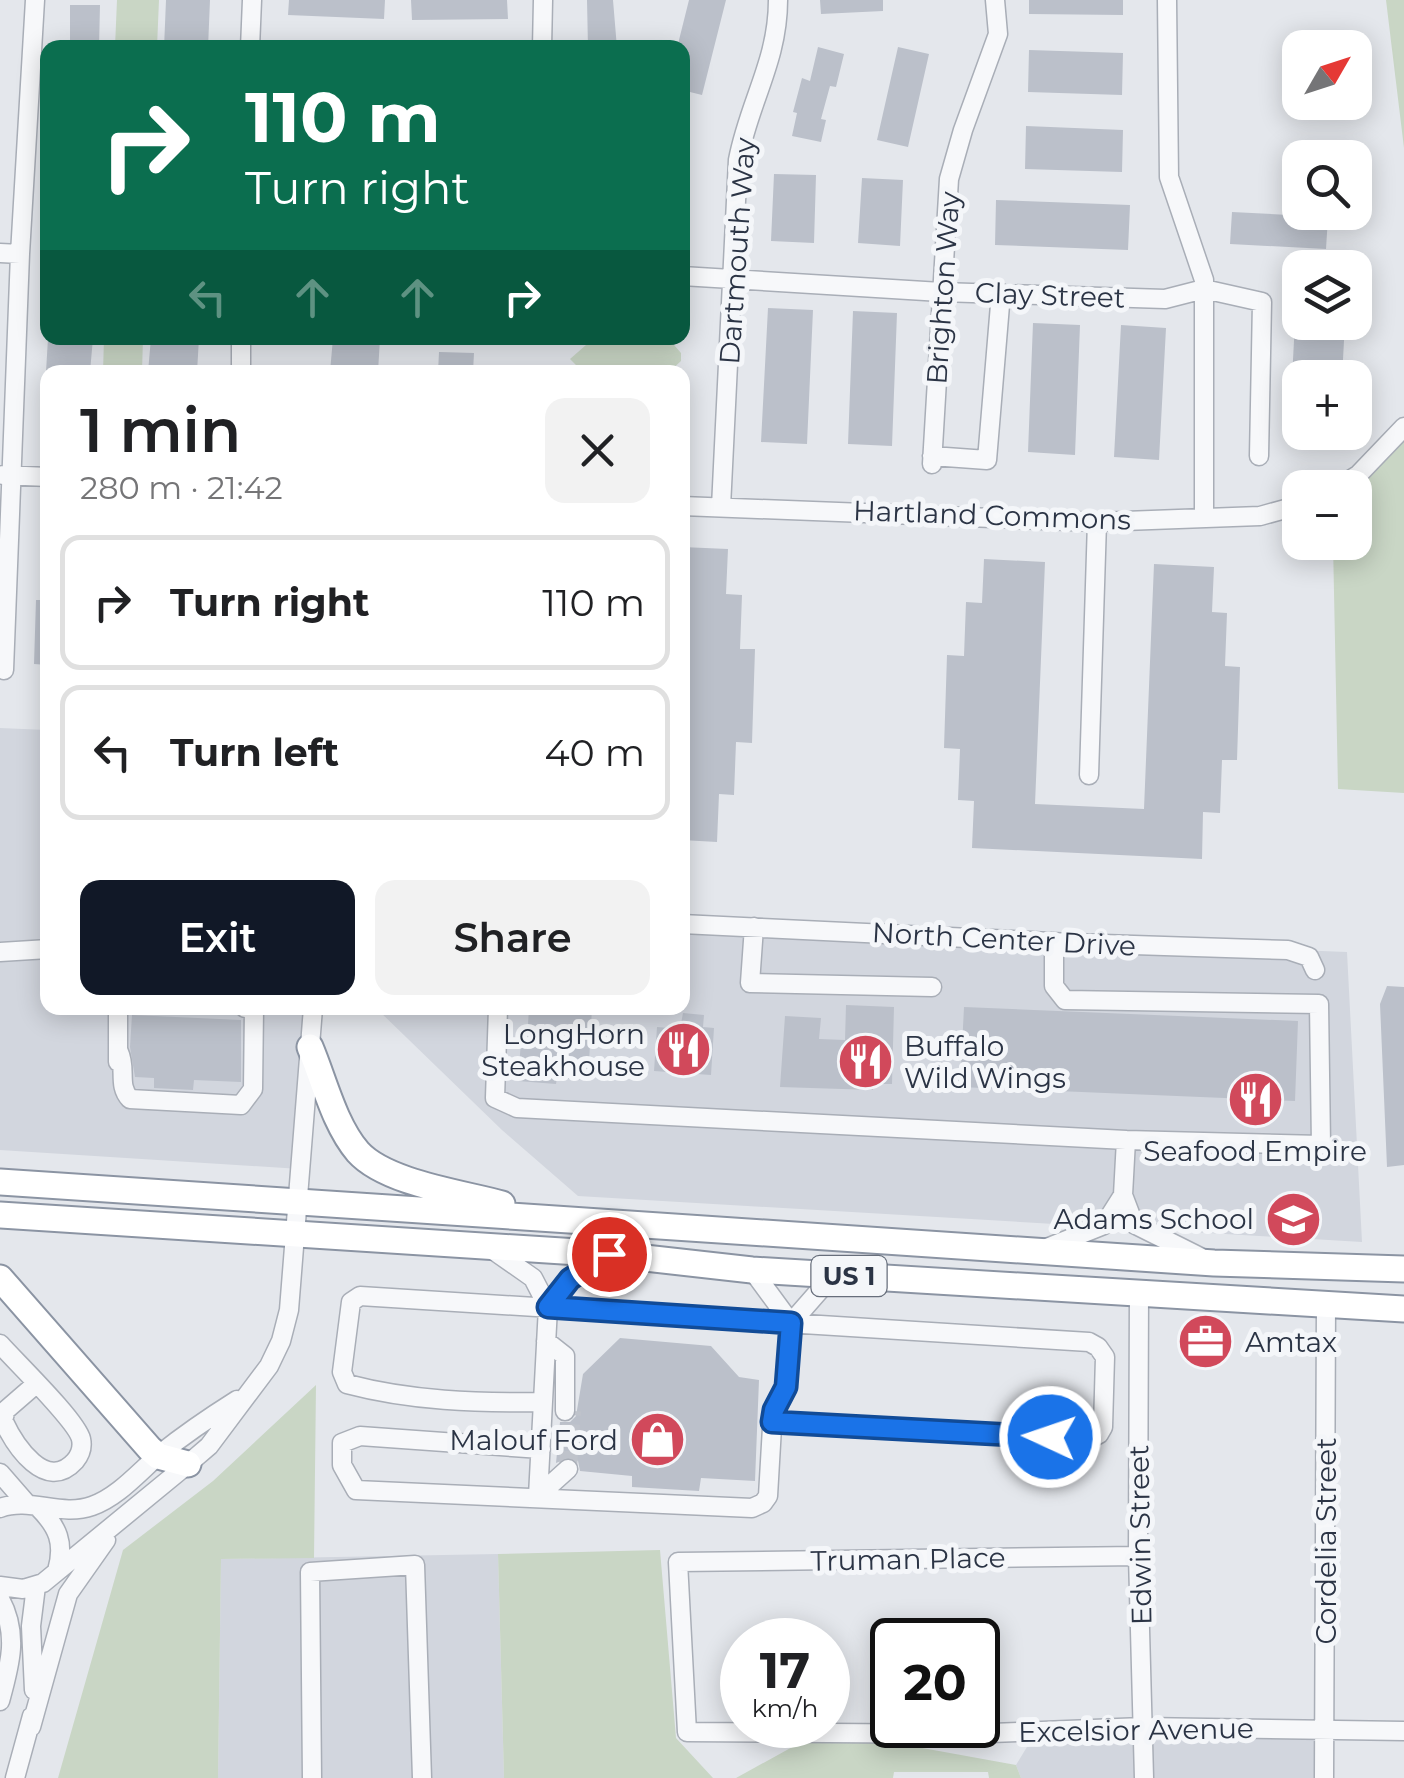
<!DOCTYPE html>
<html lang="en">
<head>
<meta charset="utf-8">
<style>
  :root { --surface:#fff; --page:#f2f2f2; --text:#202124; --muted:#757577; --line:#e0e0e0; --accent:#111827 }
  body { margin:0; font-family:Montserrat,sans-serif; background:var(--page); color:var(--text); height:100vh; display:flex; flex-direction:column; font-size:38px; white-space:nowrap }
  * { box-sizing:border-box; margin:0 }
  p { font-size:32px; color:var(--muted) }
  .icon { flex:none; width:55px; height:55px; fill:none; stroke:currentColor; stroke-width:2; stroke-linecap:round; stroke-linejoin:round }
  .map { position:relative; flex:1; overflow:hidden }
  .details { position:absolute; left:40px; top:365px; width:650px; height:650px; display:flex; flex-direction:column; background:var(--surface); border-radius:20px; box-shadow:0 5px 25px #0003 }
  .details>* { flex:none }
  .guide { position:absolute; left:40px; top:40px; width:650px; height:305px; border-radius:20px; box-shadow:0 5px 25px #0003; background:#0b6e4f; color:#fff; overflow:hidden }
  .needle { width:65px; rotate:51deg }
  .buttons { position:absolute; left:1282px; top:30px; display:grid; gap:20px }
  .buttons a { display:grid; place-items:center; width:90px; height:90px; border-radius:20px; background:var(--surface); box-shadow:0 5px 25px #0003; font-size:50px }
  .speed { position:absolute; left:720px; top:1618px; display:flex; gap:20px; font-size:50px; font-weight:700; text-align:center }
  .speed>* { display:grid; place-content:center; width:130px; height:130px; border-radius:50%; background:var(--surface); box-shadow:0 5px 25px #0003; line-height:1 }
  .speed small { font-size:25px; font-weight:400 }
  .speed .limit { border:5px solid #111; border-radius:15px; background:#fff; color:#111 }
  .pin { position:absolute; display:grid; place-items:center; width:85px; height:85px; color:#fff; margin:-42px; border:5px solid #fff; border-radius:50%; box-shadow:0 2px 10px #0007 }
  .me { position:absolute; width:110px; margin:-55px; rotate:273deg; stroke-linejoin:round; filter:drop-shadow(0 0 8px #0008) }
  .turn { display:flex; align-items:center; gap:35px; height:210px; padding:0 40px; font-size:45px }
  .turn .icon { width:130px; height:130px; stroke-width:2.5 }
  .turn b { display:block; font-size:70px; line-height:85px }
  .lanes { display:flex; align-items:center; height:95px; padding:0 40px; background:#0003; justify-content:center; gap:50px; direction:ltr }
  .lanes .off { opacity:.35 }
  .round { display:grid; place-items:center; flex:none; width:105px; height:105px; border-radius:20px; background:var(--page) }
  .head { display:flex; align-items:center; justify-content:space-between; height:170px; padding:0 40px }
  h1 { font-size:60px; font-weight:600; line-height:75px }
  .action { display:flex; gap:20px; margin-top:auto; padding:20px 40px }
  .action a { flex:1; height:115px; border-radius:20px; background:var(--accent); color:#fff; font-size:40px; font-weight:600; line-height:115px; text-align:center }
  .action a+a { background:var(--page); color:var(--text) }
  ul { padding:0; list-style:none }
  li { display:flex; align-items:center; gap:30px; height:135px; margin:0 20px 15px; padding:0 20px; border:5px solid var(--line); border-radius:20px }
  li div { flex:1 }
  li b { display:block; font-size:38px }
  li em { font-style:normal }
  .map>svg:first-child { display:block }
</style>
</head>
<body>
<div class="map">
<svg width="1404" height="1778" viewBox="0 0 1404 1778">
  <rect width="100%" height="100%" fill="#e4e7ec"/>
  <path fill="#d2d6de" d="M0,728L47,730L48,1008H314L300,1169L0,1150Z
    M683,926L1347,952L1362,1242L578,1196L502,1130L376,1008H682Z
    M498,1554L504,1778H218L221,1559Z
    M1332,1738L1333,1778H1021L1016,1765L1030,1742Z"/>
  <path fill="#c9d6c5" d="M117,0H159L157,47H115Z
    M1386,0H1404V148Z
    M104,338H143L142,372H103Z
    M594,338H668L681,353V361L669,372H583L570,359Z
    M1404,435V793L1338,789L1333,543L1355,542V488L1345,487Z
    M316,1385L314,1558L221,1559L218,1778H58L123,1550L213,1481Z
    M660,1550L676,1738L713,1778H504L498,1554Z
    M823,1730L1016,1765L1021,1778H989L988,1772H894L893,1778H736Z"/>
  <path fill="#bbc0ca" d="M166,0H210L208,48H164Z
    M289,0H385L384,19L288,15Z
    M411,0H507L508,19L412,20Z
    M587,0H613L617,48H588Z
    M689,0H726L702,95L682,90V48H677Z
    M820,0H883V11L821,14Z
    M1029,0H1123V15L1029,14Z
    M70,5H100L99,48H70Z
    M818,47L844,54L836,87L830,86L821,119L826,120L821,142L792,136L797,113L793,112L802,78L810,81Z
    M898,47L929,54L908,147L877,140Z
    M1029,50L1123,53L1122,95L1028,92Z
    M1026,126L1123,130L1122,172L1025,169Z
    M774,174L816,175L814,243L771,241Z
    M862,178L903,180L900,246L858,243Z
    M996,200L1130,205L1128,250L995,245Z
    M1232,212L1328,217L1326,249L1230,244Z
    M768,308L813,310L807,444L761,442Z
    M853,311L897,313L892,446L848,444Z
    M1295,322H1345L1342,378H1292Z
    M1033,323L1080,325L1075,455L1028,452Z
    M1121,325L1166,328L1159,460L1114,457Z
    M48,338H93L90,372H46Z
    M151,338H199L197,372H148Z
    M333,338H380L378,372H330Z
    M439,352L474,353L473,372H438Z
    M682,547L728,549L726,594L742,595L740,649H755L752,743L736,742L734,795L719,794L717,842L682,840Z
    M984,559L1045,562L1035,804L1144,809L1154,564L1214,567L1212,612L1227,613L1225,666L1240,667L1237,760H1222L1220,813L1203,812L1202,859L972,848L974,801L958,800L960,749L944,748L947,655L964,656L966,602L982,603Z
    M36,600H48V665L34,664Z
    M1387,986L1404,987V1165L1387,1167L1380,1004Z
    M846,1005L894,1007L892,1084H873V1090L780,1087L785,1016L821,1018L819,1039L845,1040Z
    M964,1007L1298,1021L1295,1101L960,1087Z
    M529,1008H592L588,1080L557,1078L556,1084L518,1081L521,1041H527Z
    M683,1013L704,1015L703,1027L714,1028L711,1075L654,1071L657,1027L680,1029Z
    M132,1015L241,1020V1082L194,1080L193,1090L154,1088V1078L135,1077L130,1047Z
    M1196,1327L1216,1328L1214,1359L1196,1357Z
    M620,1338L711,1346L739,1377L759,1380L755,1481L701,1478L699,1491L632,1487V1476L580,1471L578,1461L571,1457L556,1463L560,1422H570L576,1416L583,1374Z"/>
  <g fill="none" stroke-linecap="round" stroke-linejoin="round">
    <path stroke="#bfc3cb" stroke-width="18" stroke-dasharray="18 9" stroke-linecap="butt" d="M568,1469L572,1411"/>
    <defs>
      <path id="minor" d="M1167,0L1169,177L1204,280V518
        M250,48L252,0
        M542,48L543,0
        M0,253L20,254
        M682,276L941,292L1165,299L1204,289L1262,302L1259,456
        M241,372V338
        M932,456L987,460L1001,293
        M932,464L949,179L963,130L998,34L995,0
        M3,475L48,477
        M1337,488L1358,475L1404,427
        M682,506L1097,522L1260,516L1300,505
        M721,507L738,160C749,102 778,61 778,0
        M4,670L20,254L35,0
        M1089,775L1097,522
        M682,924L1072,943L1288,950L1309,957L1315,970
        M754,927L750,983L932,987
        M0,952L48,949
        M498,1008L495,1098L517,1108L1126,1140L1321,1145L1319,1004L1065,1000L1054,986V942
        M119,1052C127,1069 117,1085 130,1099L241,1105L253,1089L254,1008H245
        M118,1062V1008
        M1123,1195L1134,1224L1200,1257
        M490,1248L533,1278L548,1307L538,1496
        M1044,1249L1104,1225L1123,1195L1126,1140
        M752,1270L791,1323
        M1139,1292L1138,1556L1144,1778
        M548,1307L570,1279L609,1254
        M546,1341L565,1356V1411
        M0,1344C16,1362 77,1421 81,1439C83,1448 80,1455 75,1461C46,1493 15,1446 3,1420L6,1410L36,1384
        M542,1402C477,1403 411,1401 347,1384L342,1372L351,1302L360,1296L1089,1342L1098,1347L1105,1357L1103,1427L1099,1434L1090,1439L773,1421
        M541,1449L360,1436L342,1443V1465L356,1490L752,1508L763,1503L768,1496L773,1410L786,1387L791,1323L833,1275
        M0,1473L27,1504
        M538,1496L568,1469
        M38,1507C58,1527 65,1543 57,1571
        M0,1508C30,1497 61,1517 92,1506C118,1497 139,1472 160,1454C185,1434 210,1417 237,1400
        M1138,1556L678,1562L687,1732L964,1734L1143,1727L1404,1731
        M0,1586L23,1589L43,1583L188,1464L209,1446L269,1366L281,1341L289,1310L313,1008
        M0,1599C19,1634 10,1665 0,1701
        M34,1690L31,1626L36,1586
        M31,1727L68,1594L106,1540
        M15,1778L32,1716
        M312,1778L310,1572L415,1565L422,1778
        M1324,1778L1326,1304"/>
      <path id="highway" d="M310,1047C324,1080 334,1124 358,1152C386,1183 462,1193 502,1204
        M0,1182L1214,1263L1404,1269
        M0,1215L609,1254L752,1270L1404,1309
        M0,1278L150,1449L158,1456L188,1464"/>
    </defs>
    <use href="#minor" stroke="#a9aeb7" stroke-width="21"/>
    <use href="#highway" stroke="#8b94a3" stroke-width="29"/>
    <use href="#minor" stroke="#f7f8fa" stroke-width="18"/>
    <use href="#highway" stroke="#fff" stroke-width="25"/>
  </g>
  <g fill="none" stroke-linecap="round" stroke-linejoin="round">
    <defs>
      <path id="route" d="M609,1254L570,1279L548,1307L791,1323L786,1387L774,1410L772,1422L1050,1437"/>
    </defs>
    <use href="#route" stroke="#114b97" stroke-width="25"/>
    <use href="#route" stroke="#1a73e8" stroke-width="18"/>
  </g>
  <defs>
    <symbol id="restaurant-disc" viewBox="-11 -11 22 22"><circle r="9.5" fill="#d1495b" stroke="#f4f6f9"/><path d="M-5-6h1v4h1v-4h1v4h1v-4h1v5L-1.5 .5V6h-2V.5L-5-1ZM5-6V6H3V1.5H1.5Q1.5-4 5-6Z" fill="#fff"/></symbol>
    <symbol id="school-disc" viewBox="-11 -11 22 22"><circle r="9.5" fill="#d1495b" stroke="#f4f6f9"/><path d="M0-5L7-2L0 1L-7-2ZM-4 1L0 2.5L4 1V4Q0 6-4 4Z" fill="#fff"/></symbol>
    <symbol id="office-disc" viewBox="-11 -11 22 22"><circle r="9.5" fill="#d1495b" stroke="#f4f6f9"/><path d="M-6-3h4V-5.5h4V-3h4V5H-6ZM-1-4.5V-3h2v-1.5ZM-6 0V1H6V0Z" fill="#fff"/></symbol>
    <symbol id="shop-disc" viewBox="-11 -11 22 22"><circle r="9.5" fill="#d1495b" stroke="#f4f6f9"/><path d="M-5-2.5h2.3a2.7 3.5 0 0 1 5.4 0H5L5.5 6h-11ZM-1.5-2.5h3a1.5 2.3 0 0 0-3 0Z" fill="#fff"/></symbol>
  </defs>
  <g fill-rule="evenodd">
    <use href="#restaurant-disc" x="652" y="1018" width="63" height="63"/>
    <use href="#restaurant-disc" x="834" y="1030" width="63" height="63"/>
    <use href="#restaurant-disc" x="1224" y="1068" width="63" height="63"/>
    <use href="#school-disc" x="1262" y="1188" width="63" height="63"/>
    <use href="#office-disc" x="1174" y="1310" width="63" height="63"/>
    <use href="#shop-disc" x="626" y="1408" width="63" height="63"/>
  </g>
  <g text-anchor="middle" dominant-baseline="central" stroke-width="10" stroke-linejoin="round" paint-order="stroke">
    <rect fill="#f4f6f9" stroke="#676e7b" stroke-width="2.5" x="811.5" y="1256" width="75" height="40" rx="8"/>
    <g font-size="25" font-weight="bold" fill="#2b3445">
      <text x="849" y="1276">US 1</text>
    </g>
    <g font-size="28" fill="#2b3445" stroke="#f4f6f9">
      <text transform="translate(737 251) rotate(-86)">Dartmouth Way</text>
      <text transform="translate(943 288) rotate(-86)">Brighton Way</text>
      <text transform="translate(1050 295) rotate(2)">Clay Street</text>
      <text transform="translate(992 515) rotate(2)">Hartland Commons</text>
      <text transform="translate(1004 939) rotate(3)">North Center Drive</text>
      <text transform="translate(1140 1535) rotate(-91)">Edwin Street</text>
      <text transform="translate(1326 1541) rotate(-90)">Cordelia Street</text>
      <text transform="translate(908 1559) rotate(-1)">Truman Place</text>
      <text transform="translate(1136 1730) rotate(-1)">Excelsior Avenue</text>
    </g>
    <g font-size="28" fill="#2b3445" stroke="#f4f6f9" text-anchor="end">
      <text x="645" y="1034">LongHorn<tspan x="645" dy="32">Steakhouse</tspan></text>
      <text x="904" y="1046" text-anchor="start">Buffalo<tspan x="904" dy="32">Wild Wings</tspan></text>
      <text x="1255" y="1151" text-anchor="middle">Seafood Empire</text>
      <text x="1254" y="1219">Adams School</text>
      <text x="1245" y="1342" text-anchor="start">Amtax</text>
      <text x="618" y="1440">Malouf Ford</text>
    </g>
  </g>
</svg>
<div class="buttons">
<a><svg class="needle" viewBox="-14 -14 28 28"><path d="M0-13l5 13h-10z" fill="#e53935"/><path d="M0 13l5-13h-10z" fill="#757577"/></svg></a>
<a><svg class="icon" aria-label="search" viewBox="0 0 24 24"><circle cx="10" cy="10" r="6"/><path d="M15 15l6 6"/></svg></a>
<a><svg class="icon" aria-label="layers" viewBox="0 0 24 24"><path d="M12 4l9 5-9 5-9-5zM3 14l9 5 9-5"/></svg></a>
<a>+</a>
<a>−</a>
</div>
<div class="speed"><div>17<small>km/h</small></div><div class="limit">20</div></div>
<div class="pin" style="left:609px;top:1254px;background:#d93025"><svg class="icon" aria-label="arrive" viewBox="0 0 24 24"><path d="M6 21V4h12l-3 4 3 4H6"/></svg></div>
<svg class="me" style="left:1050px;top:1437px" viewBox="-20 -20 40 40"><circle r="17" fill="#1a73e8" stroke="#fff" stroke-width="3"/><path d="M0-11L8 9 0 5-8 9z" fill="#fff"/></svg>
<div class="guide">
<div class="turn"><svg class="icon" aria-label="right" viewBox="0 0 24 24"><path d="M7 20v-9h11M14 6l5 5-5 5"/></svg><div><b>110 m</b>Turn right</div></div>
<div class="lanes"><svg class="icon off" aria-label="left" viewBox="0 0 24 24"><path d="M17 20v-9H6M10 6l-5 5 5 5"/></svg><svg class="icon off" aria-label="ahead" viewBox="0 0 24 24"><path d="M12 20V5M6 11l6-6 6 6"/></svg><svg class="icon off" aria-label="ahead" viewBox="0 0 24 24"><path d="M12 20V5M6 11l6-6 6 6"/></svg><svg class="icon" aria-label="right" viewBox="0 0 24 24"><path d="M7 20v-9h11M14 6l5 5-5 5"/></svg></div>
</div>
<section class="details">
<div class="head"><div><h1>1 min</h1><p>280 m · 21:42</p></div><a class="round"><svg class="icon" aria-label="close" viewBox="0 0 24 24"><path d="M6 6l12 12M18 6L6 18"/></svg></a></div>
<ul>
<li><svg class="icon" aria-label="right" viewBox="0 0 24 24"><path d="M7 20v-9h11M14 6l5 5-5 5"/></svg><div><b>Turn right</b></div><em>110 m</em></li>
<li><svg class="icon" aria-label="left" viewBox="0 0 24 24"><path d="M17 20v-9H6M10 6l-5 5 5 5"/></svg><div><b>Turn left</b></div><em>40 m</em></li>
</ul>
<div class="action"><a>Exit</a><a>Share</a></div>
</section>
</div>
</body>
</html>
